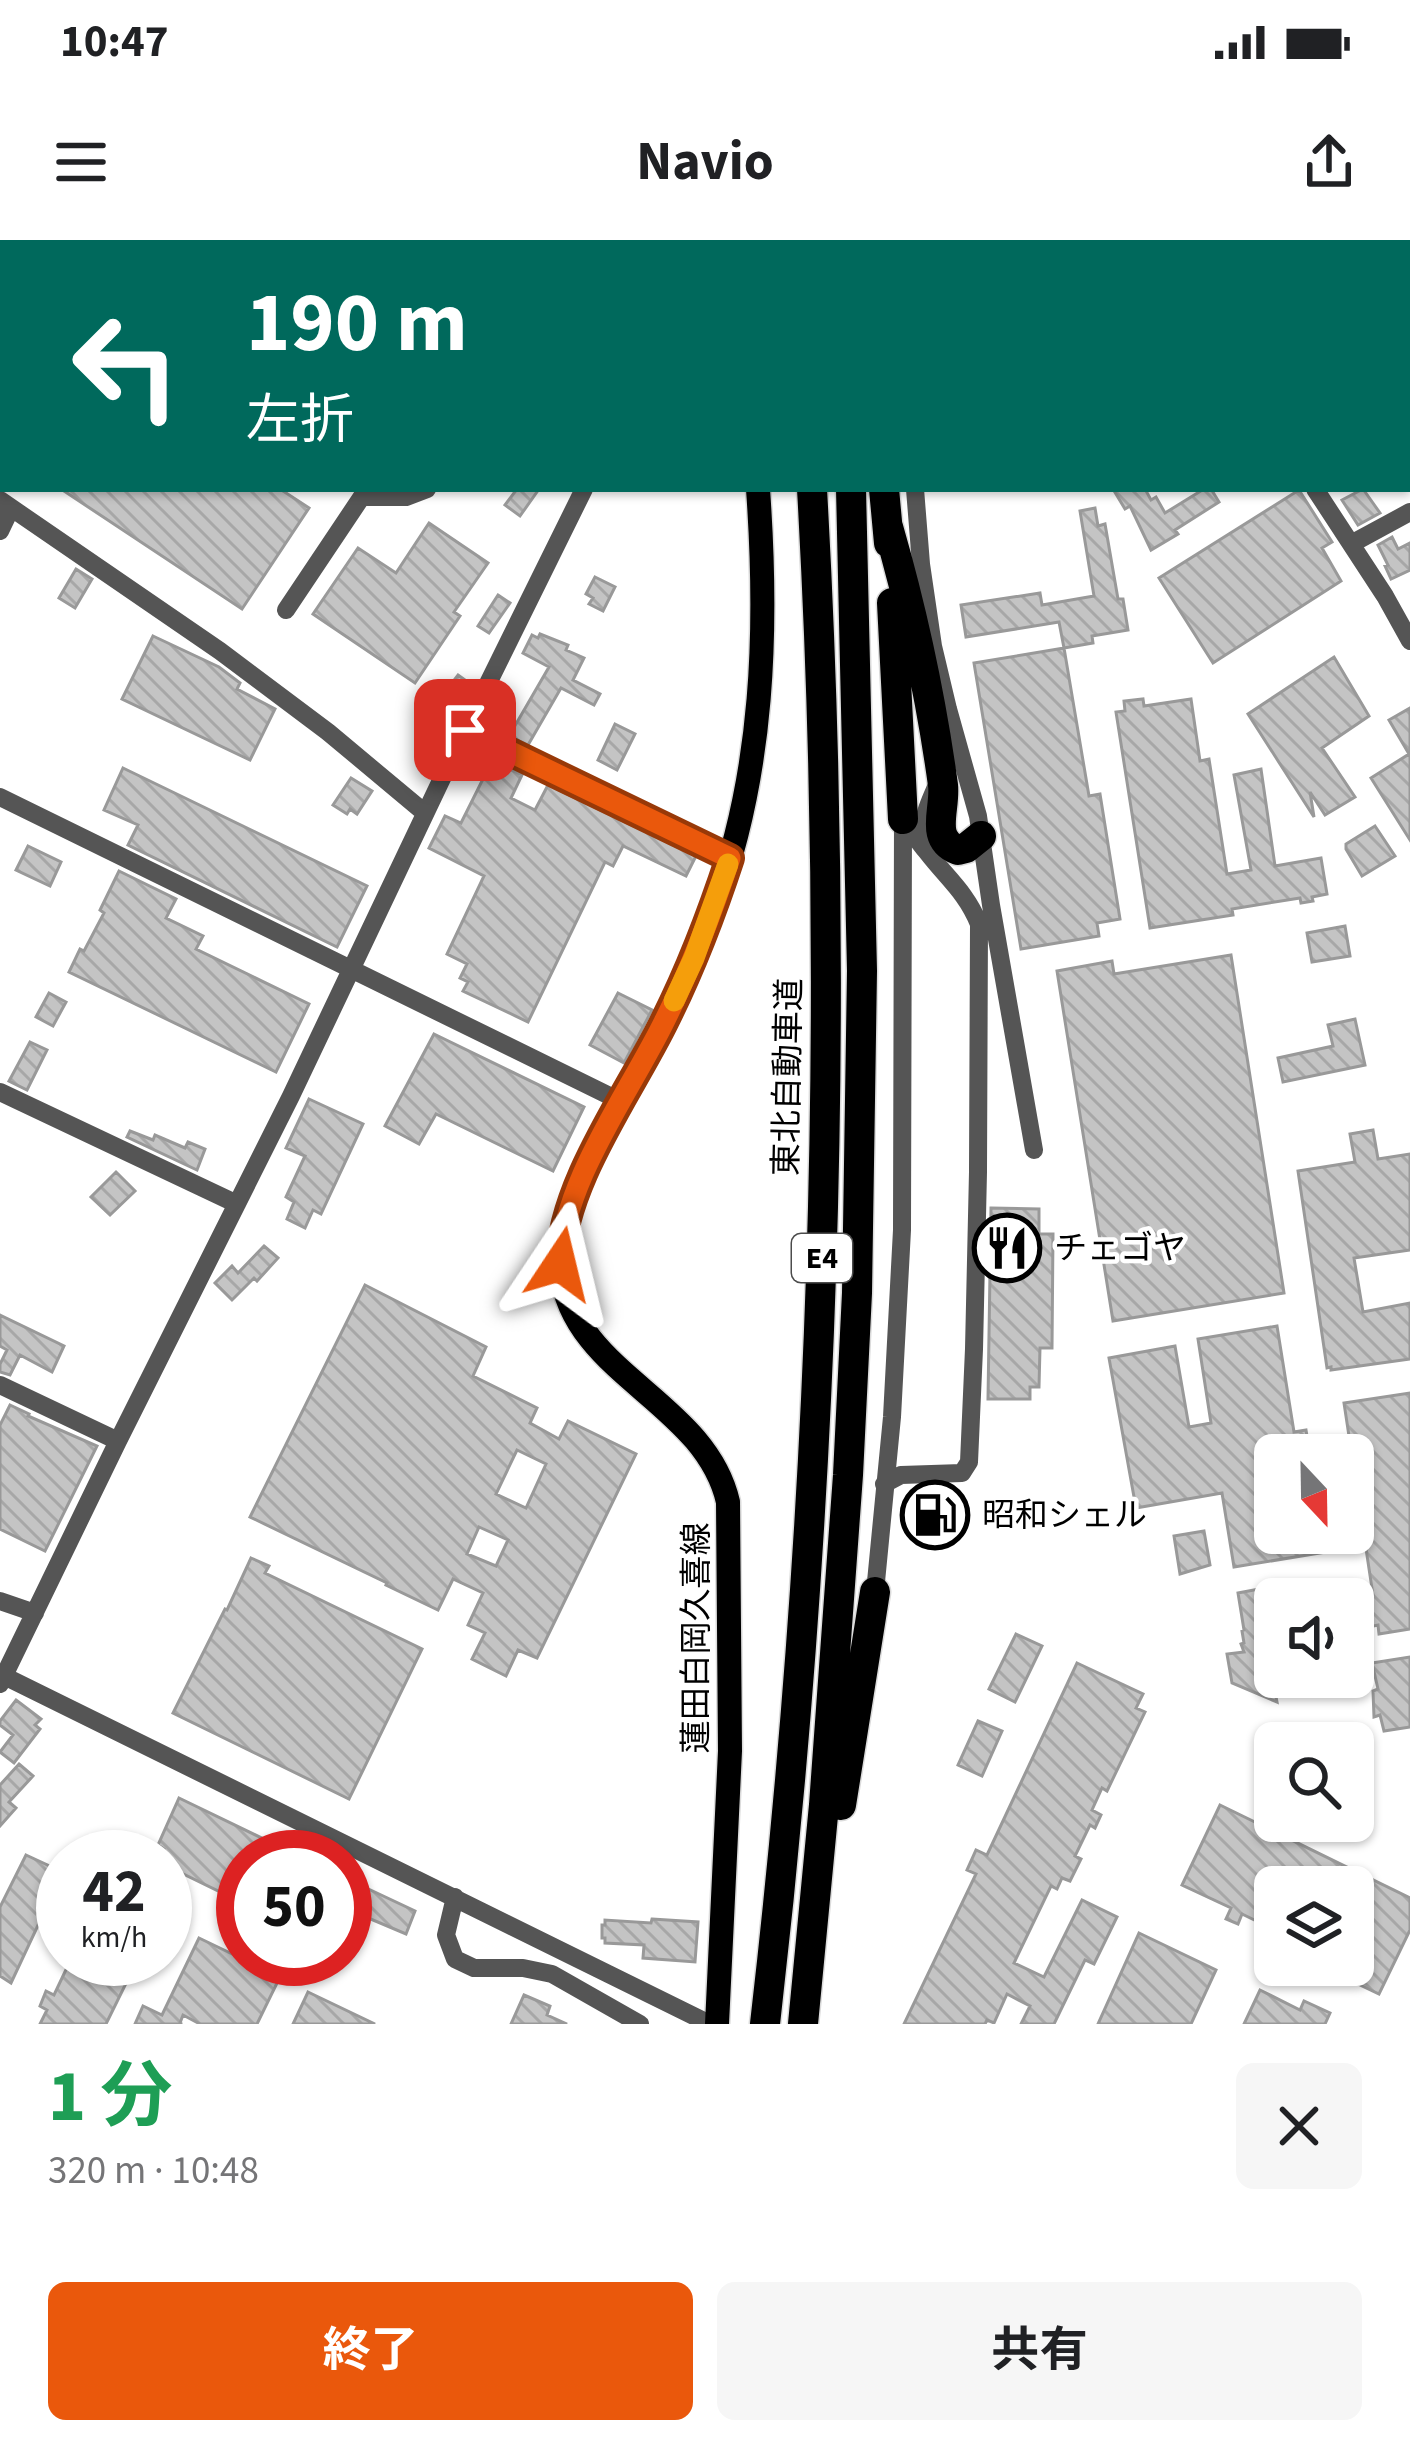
<!DOCTYPE html>
<html lang="ja">
<head>
<meta charset="utf-8">
<style>
  :root { --surface:#fff; --page:#f6f6f6; --text:#202124; --muted:#757577; --accent:#ea580c }
  body { margin:0; font-family:"Source Sans 3","Noto Sans JP",sans-serif; background:var(--page); color:var(--text); height:100vh; display:flex; flex-direction:column; font-size:45px; white-space:nowrap }
  * { box-sizing:border-box; margin:0 }
  p { font-size:39px; color:var(--muted) }
  .icon { flex:none; width:66px; height:66px; fill:none; stroke:currentColor; stroke-width:2; stroke-linecap:round; stroke-linejoin:round }
  .map { position:relative; height:1784px; overflow:hidden }
  .details { display:flex; flex-direction:column; background:var(--surface); flex:1 }
  .details>* { flex:none }
  .guide { position:absolute; left:0px; top:0px; width:1410px; height:252px; box-shadow:0 3px 9px #0004; background:#00695c; color:#fff; overflow:hidden }
  .needle { width:78px; rotate:158deg }
  .controls { position:absolute; left:1254px; top:1194px; display:grid; gap:24px }
  .controls a { display:grid; place-items:center; width:120px; height:120px; border-radius:18px; background:var(--surface); box-shadow:0 3px 9px #0004; font-size:60px }
  .speed { position:absolute; left:36px; top:1590px; display:flex; gap:24px; font-size:60px; font-weight:700; text-align:center }
  .speed>* { display:grid; place-content:center; width:156px; height:156px; border-radius:50%; background:var(--surface); box-shadow:0 3px 9px #0004; line-height:1 }
  .speed small { font-size:30px; font-weight:400 }
  .speed .limit { border:18px solid #d22; background:#fff; color:#111 }
  .pin { position:absolute; display:grid; place-items:center; width:102px; height:102px; color:#fff; margin:-51px; border-radius:24px; box-shadow:0 6px 18px #0006 }
  .me { position:absolute; width:132px; margin:-66px; rotate:10deg; stroke-linejoin:round; filter:drop-shadow(0 0 9px #0008) }
  .turn { display:flex; align-items:center; gap:42px; height:252px; padding:0 48px; font-size:54px }
  .turn .icon { width:156px; height:156px; stroke-width:2.5 }
  .turn b { display:block; font-size:84px; line-height:102px }
  .round { display:grid; place-items:center; flex:none; width:126px; height:126px; border-radius:18px; background:var(--page) }
  .overview { display:flex; align-items:center; justify-content:space-between; height:204px; padding:0 48px }
  h1 { font-size:72px; font-weight:700; line-height:90px; color:#1e9e55 }
  .button { display:flex; gap:24px; margin-top:auto; padding:24px 48px }
  .button a { flex:1; height:138px; border-radius:18px; background:var(--accent); color:#fff; font-size:48px; font-weight:700; line-height:138px; text-align:center }
  .button a+a { background:var(--page); color:var(--text) }
  .status { display:flex; justify-content:space-between; align-items:center; height:84px; padding:0 60px; background:var(--surface); direction:ltr }
  .status svg { height:33px; fill:currentColor }
  header { display:flex; justify-content:space-between; align-items:center; height:156px; padding:0 48px; background:var(--surface); font-size:54px; font-weight:700 }
  .map>svg:first-child { display:block }
</style>
</head>
<body>
<div class="status"><b>10:47</b><svg viewBox="0 0 49 12"><path d="M0 12V9h3v3zM5 12V6h3v6zM10 12V3h3v9zM15 12V0h3v12zM26 1h20v11H26zM47 4h2v5h-2z"/></svg></div>
<header><svg class="icon" aria-label="menu" viewBox="0 0 24 24"><path d="M4 6h16M4 12h16M4 18h16"/></svg>Navio<svg class="icon" aria-label="share" viewBox="0 0 24 24"><path d="M12 15V3M7 8l5-5 5 5M5 13v7h14v-7"/></svg></header>
<div class="map">
<svg width="1410" height="1784" viewBox="0 0 1410 1784">
  <defs>
    <pattern id="building-back-hatch" width="6" height="6" patternUnits="userSpaceOnUse" patternTransform="scale(3)"><rect width="6" height="6" fill="#c4c4c4"/><path d="M-1 5l2 2M0 0l6 6M5-1l2 2" fill="none" stroke="#a7a7a7"/></pattern>
  </defs>
  <rect width="100%" height="100%" fill="#fff"/>
  <path fill="url(#building-back-hatch)" stroke="#999" stroke-width="3" fill-rule="evenodd" d="M61,249H280L309,268L242,369Z
    M517,249H539L520,276L505,265Z
    M1113,249H1145L1151,260L1156,257L1165,273L1204,249H1211L1219,262L1175,290L1178,294L1151,310L1130,266L1125,269Z
    M1363,249L1380,273L1358,285L1342,260Z
    M1299,250L1332,302L1322,308L1341,341L1213,423L1159,338Z
    M1095,268L1098,286L1105,284L1118,359H1123L1128,390L1092,396L1093,403L1064,408L1089,556L1100,554L1120,679L1097,683L1099,696L1021,709L974,423L1064,408L1059,382L966,397L961,365L1040,353L1042,365L1094,356L1080,271Z
    M429,283L488,323L454,372L460,376L415,443L313,374L358,308L396,333Z
    M1392,297L1398,309L1410,303V330L1391,339L1385,326L1388,325L1378,305Z
    M76,329L92,339L75,368L59,358Z
    M595,337L615,347L603,371L589,364L593,358L586,354Z
    M498,355L510,363L489,393L478,386Z
    M540,394L568,405L566,410L584,418L573,440L600,454L594,465L561,448L528,505L509,496L549,427L523,413L532,395L538,398Z
    M153,396L219,427L240,443L237,449L275,469L250,520L122,459Z
    M1334,417L1369,476L1322,508L1355,557L1325,575L1310,552L1314,577L1248,474Z
    M458,435L469,443L441,488L426,477Z
    M1143,459L1144,466L1191,459L1200,521L1209,519L1227,634L1251,630L1234,535L1261,529L1275,626L1321,618L1327,654L1312,657L1313,661L1301,663L1300,658L1232,669L1233,675L1150,688L1116,472L1125,471L1124,461Z
    M1410,468V600L1371,538L1409,514L1389,480Z
    M615,484L635,494L617,530L598,520Z
    M492,521L522,535L511,558L535,570L548,545L696,616L686,636L623,606L613,626L605,622L528,782L463,751L468,742L460,738L467,724L447,714L484,636L429,608L445,576L461,583Z
    M123,528L367,646L337,707L128,605L138,585L104,570Z
    M351,538L372,551L357,574L350,569L347,574L333,565Z
    M1375,586L1395,616L1362,636L1346,609V604Z
    M28,606L61,622L50,646L16,630Z
    M119,631L176,659L166,678L203,696L196,709L309,764L276,832L69,732L80,709L84,711L104,673L100,670Z
    M1345,686L1350,716L1312,722L1307,693Z
    M1231,715L1284,1053L1113,1081L1057,731L1112,721L1114,734Z
    M49,753L66,762L53,786L36,777Z
    M618,753L652,770L624,823L590,805Z
    M1355,779L1365,825L1283,842L1278,818L1333,806L1328,785Z
    M434,794L584,867L553,931L436,874L419,904L385,886Z
    M30,802L47,810L27,850L9,841Z
    M309,859L363,884L321,974L313,970L305,988L287,979L294,962L286,957L305,916L286,908Z
    M1373,890L1378,919L1410,914V1010L1354,1018L1363,1072L1410,1063V1119L1331,1130V1127L1327,1128L1298,931L1355,922L1350,894Z
    M130,891L153,900L155,895L185,908L188,902L205,909L197,930L127,897Z
    M116,932L135,951L110,975L91,957Z
    M991,968L1039,969V994H1053L1052,1108H1040L1039,1147H1030V1159H988Z
    M264,1006L278,1018L257,1041L254,1038L232,1060L215,1043L232,1026L238,1033Z
    M365,1045L486,1107L473,1136L537,1168L530,1183L559,1199L568,1181L636,1214L537,1418L518,1410L506,1436L472,1419L485,1393L468,1385L483,1353L453,1339L438,1370L386,1345L387,1343L250,1277ZM517,1210L546,1224L526,1268L496,1254ZM479,1287L508,1300L496,1326L467,1314Z
    M0,1075L64,1106L52,1132L20,1115L10,1135L0,1132V1124L7,1110L0,1106Z
    M1277,1086L1294,1192L1306,1190L1310,1215H1275V1293H1329L1332,1311L1234,1327L1222,1253L1136,1268L1109,1118L1175,1106L1189,1187L1211,1183L1198,1099Z
    M1410,1153V1389L1379,1394L1378,1385L1369,1387L1364,1357L1373,1355L1344,1163Z
    M10,1165L29,1174L28,1176L97,1206L45,1311L0,1289V1185Z
    M1204,1291L1210,1325L1180,1334L1174,1296Z
    M251,1318L269,1326L265,1333L422,1409L349,1559L173,1473L225,1369L227,1370Z
    M1329,1344L1331,1359H1282L1281,1352Z
    M1259,1349L1260,1355L1275,1353V1408L1267,1409L1277,1462L1232,1443L1227,1414L1244,1412L1241,1404L1244,1403L1242,1391L1244,1390L1238,1353Z
    M1016,1394L1042,1406L1015,1462L989,1449Z
    M1410,1417V1487L1384,1491L1380,1475L1374,1477L1373,1451L1378,1449L1372,1423Z
    M1077,1423L1143,1454L1136,1468L1145,1472L1107,1551L1102,1548L1092,1570L1101,1575L1095,1588L1090,1585L1075,1616L1081,1619L1070,1641L1062,1638L1057,1649L1051,1646L1014,1723L1044,1737L1082,1660L1117,1677L1094,1724L1085,1720L1054,1784H1021L1030,1766L1007,1754L994,1783L987,1780L985,1784H904L976,1634L967,1630L976,1610L987,1615Z
    M16,1460L41,1479L35,1485L40,1489L14,1523L0,1512L13,1495L0,1485V1481Z
    M978,1481L1002,1491L982,1536L958,1525Z
    M19,1524L33,1536L9,1562L16,1568L0,1586V1545Z
    M179,1558L301,1617H243V1663L165,1625V1617H161L164,1609L158,1605Z
    M1220,1565L1410,1658V1690L1379,1754L1318,1725H1353V1647H1275V1690L1242,1674L1238,1684L1226,1679L1231,1668L1182,1645Z
    M26,1615L56,1629L40,1662L47,1666L11,1743L0,1736V1667Z
    M345,1638L415,1671L406,1694L366,1677L345,1723Z
    M652,1679L698,1682L695,1722L643,1718L644,1705L605,1703V1698H602V1685H605V1680L651,1683Z
    M1139,1693L1216,1730L1191,1784H1098Z
    M199,1698L280,1737L257,1784H200L183,1775L180,1783L182,1784H135L143,1766L162,1775Z
    M71,1719H138L106,1784H40L47,1770L40,1766L46,1751L54,1755Z
    M1260,1750L1300,1770L1304,1761L1330,1773L1325,1784H1244Z
    M308,1752L375,1784H293Z
    M524,1755L550,1766L547,1775L567,1784H511Z"/>
  <g fill="none" stroke-linecap="round" stroke-linejoin="round">
    <defs>
      <path id="major" d="M736,0V3
        M717,1784L730,1511L728,1262C705,1161 573,1135 561,1031C553,959 620,868 652,806C676,760 697,712 715,664C764,531 768,389 758,249"/>
      <path id="highway" d="M798,0L799,3
        M835,0V3
        M857,0V3
        M884,249L889,303
        M888,287C912,370 931,458 943,545C946,569 929,599 958,610L966,608L981,596
        M892,363L903,579
        M841,1565L875,1352
        M765,1784C824,1275 841,761 812,249
        M803,1784L824,1565L848,1235L857,1053L862,731L851,249"/>
    </defs>
    <use href="#major" stroke="#dbdbdb" stroke-width="27"/>
    <use href="#highway" stroke="#dbdbdb" stroke-width="33"/>
    <path stroke="#555" stroke-width="18" d="M1184,0L1185,3
      M1391,0L1393,3
      M531,3L533,0
      M705,3L708,0
      M908,3L909,0
      M1289,3L1294,0
      M1353,3L1358,0
      M1407,3L1410,2
      M1407,36L1410,43
      M915,249L921,324L933,406L948,469L978,576L991,665L1034,910
      M1315,249L1385,356L1410,401
      M362,257H406L427,249
      M0,260L220,411L328,492L425,573
      M0,291L11,268
      M1351,304L1410,272
      M286,370L367,249
      M465,490L730,618
      M0,557L622,862
      M926,610C921,580 925,571 937,545
      M0,852L237,964
      M0,1145L118,1201
      M884,1244L901,1235L962,1233L969,1222L974,1109L978,932L979,684C966,652 947,638 927,612C918,602 911,590 903,579
      M875,1352L892,1177L902,990L903,579
      M0,1361L35,1373
      M4,1436L710,1784
      M0,1444L118,1201L291,856L465,490L584,249
      M455,1657L446,1695L455,1719L474,1728H523L552,1734L640,1784"/>
    <use href="#major" stroke="#000" stroke-width="24"/>
    <use href="#highway" stroke="#000" stroke-width="30"/>
  </g>
  <g fill="none" stroke-linecap="round" stroke-linejoin="round">
    <defs>
      <path id="route" d="M465,490L730,618C712,673 691,728 665,780C630,852 561,944 560,1024"/>
    </defs>
    <use href="#route" stroke="#983908" stroke-width="30"/>
    <use href="#route" stroke="#ea580c" stroke-width="21"/>
    <path stroke="#f59e0b" stroke-width="21" d="M674,761L694,718L728,624"/>
  </g>
  <defs>
    <symbol id="restaurant-ring" viewBox="-11 -11 22 22"><circle r="9.5" fill="#fff" stroke="#000" stroke-width="1.5"/><path d="M-5-6h1v4h1v-4h1v4h1v-4h1v5L-1.5 .5V6h-2V.5L-5-1ZM5-6V6H3V1.5H1.5Q1.5-4 5-6Z" fill="#000"/></symbol>
    <symbol id="fuel-ring" viewBox="-11 -11 22 22"><circle r="9.5" fill="#fff" stroke="#000" stroke-width="1.5"/><path d="M-5.5-6h7V0h2V4h1.3V-2.5L3-4.5l.8-.8L6-3V5H2.5V1h-1V6h-7ZM-4.2-4.7v3.2H.2V-4.7Z" fill="#000"/></symbol>
  </defs>
  <g fill-rule="evenodd">
    <use href="#restaurant-ring" x="969" y="970" width="76" height="76"/>
    <use href="#fuel-ring" x="897" y="1237" width="76" height="76"/>
  </g>
  <g text-anchor="middle" dominant-baseline="central" stroke-width="9" stroke-linejoin="round" paint-order="stroke">
    <rect fill="#fff" stroke="#4c4c4c" stroke-width="3" x="792" y="994" width="60" height="48" rx="9"/>
    <g font-size="30" font-weight="bold" fill="#000">
      <text x="822" y="1018">E4</text>
    </g>
    <g font-size="33" fill="#000" stroke="#fff">
      <text transform="translate(788 837) rotate(-89)">東北自動車道</text>
      <text transform="translate(696 1398) rotate(-90)">蓮田白岡久喜線</text>
    </g>
    <g font-size="33" fill="#000" stroke="#fff" text-anchor="start">
      <text x="1054" y="1008">チェゴヤ</text>
      <text x="982" y="1275">昭和シェル</text>
    </g>
  </g>
</svg>
<div class="controls">
<a><svg class="needle" viewBox="-14 -14 28 28"><path d="M0-13l5 13h-10z" fill="#e53935"/><path d="M0 13l5-13h-10z" fill="#757577"/></svg></a>
<a><svg class="icon" aria-label="sound" viewBox="0 0 24 24"><path d="M4 9h4l5-4v14l-5-4H4zM17 9q2 3 0 6"/></svg></a>
<a><svg class="icon" aria-label="search" viewBox="0 0 24 24"><circle cx="10" cy="10" r="6"/><path d="M15 15l6 6"/></svg></a>
<a><svg class="icon" aria-label="layers" viewBox="0 0 24 24"><path d="M12 4l9 5-9 5-9-5zM3 14l9 5 9-5"/></svg></a>
</div>
<div class="speed"><div>42<small>km/h</small></div><div class="limit">50</div></div>
<div class="pin" style="left:465px;top:490px;background:#d93025"><svg class="icon" aria-label="arrive" viewBox="0 0 24 24"><path d="M6 21V4h12l-3 4 3 4H6"/></svg></div>
<svg class="me" style="left:560px;top:1024px" viewBox="-20 -20 40 40"><path d="M0-17L14 15 0 8-14 15z" fill="#ea580c" stroke="#fff" stroke-width="4"/></svg>
<div class="guide">
<div class="turn"><svg class="icon" aria-label="left" viewBox="0 0 24 24"><path d="M17 20v-9H6M10 6l-5 5 5 5"/></svg><div><b>190 m</b>左折</div></div>
</div>
</div>
<section class="details">
<div class="overview"><div><h1>1 分</h1><p>320 m · 10:48</p></div><a class="round"><svg class="icon" aria-label="close" viewBox="0 0 24 24"><path d="M6 6l12 12M18 6L6 18"/></svg></a></div>
<div class="button"><a>終了</a><a>共有</a></div>
</section>
</body>
</html>
